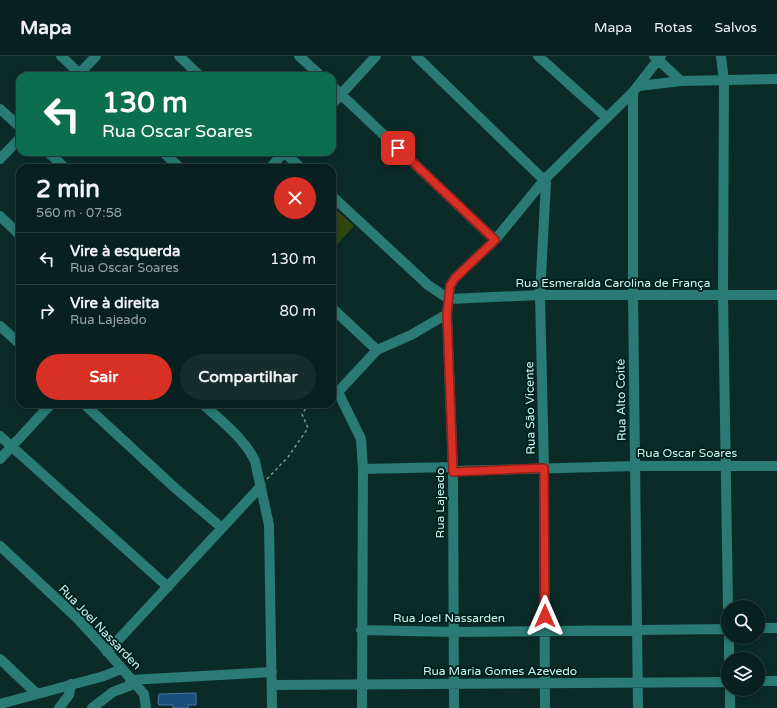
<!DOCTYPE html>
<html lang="pt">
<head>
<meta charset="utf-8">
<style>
  :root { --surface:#08201f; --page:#162d2c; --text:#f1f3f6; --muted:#98a3a4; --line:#293e3d; --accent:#d93025 }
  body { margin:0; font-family:"Varela Round",sans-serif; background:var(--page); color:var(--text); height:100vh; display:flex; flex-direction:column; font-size:15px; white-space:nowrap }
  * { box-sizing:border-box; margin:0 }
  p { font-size:13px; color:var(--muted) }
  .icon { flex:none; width:22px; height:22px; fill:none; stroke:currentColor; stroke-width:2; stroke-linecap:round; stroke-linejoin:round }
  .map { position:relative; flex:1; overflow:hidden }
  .side { position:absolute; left:16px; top:108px; width:320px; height:244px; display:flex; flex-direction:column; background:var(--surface); border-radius:12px; box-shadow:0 2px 6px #0003,0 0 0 1px var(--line) }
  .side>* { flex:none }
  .banner { position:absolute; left:16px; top:16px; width:320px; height:84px; border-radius:12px; box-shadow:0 2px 6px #0003,0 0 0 1px var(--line); background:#0b6e4f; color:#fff; overflow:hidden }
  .tools { position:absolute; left:721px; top:544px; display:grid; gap:8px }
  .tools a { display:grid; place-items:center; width:44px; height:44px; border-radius:50%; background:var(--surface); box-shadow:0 2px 6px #0003,0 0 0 1px var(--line); font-size:20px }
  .pin { position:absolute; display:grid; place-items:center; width:34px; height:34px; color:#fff; margin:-17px; border-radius:8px; box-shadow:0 2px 6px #0006 }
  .me { position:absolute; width:44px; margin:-22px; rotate:0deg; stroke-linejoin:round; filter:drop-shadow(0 0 3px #0008) }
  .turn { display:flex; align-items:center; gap:14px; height:84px; padding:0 20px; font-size:18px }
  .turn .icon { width:52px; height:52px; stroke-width:2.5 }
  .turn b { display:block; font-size:28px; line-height:34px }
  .round { display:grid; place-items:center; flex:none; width:42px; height:42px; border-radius:21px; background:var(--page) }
  .overview { display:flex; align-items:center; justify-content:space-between; height:68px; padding:0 20px }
  h1 { font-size:24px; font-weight:700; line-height:30px }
  .primary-button { display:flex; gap:8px; margin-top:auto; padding:8px 20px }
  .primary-button a { flex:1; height:46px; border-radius:24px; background:var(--accent); color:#fff; font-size:16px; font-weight:700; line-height:46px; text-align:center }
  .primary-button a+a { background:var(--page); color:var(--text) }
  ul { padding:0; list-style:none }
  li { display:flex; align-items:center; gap:12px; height:52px; padding:0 20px; border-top:1px solid var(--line) }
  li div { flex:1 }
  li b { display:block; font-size:15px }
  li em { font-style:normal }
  header { display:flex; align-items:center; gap:24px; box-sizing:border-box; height:56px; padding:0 20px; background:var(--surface); border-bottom:1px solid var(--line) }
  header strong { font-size:19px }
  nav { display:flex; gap:22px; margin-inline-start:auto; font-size:14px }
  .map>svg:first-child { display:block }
</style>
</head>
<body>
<header>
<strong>Mapa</strong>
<nav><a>Mapa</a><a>Rotas</a><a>Salvos</a></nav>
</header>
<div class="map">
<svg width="777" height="652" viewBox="0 0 777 652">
  <rect width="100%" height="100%" fill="#0b2b29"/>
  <path fill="#30460d" d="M332,150L354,170L332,194Z"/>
  <path fill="#1a4e7a" stroke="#4579aa" d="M196,637V649H188V652H173V649H159L158,647L159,638Z"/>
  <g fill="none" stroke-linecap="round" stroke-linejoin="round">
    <path stroke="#729a96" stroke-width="1.5" stroke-dasharray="3 3" stroke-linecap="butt" d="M267,423L288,401L308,372L302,358L309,348"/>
    <path stroke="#2a7a75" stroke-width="10" d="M61,0L82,20
      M179,0L200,20
      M299,0L321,20
      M416,0L546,126L540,239L544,412L545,652
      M538,0L607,62
      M654,0L681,25
      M721,0L724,25L723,239L728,551
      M77,20L96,0
      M332,30L495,184
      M639,30L681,25L777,23
      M633,36V239L638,652
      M332,48L376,0
      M0,53L20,71
      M48,96L65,112
      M163,96L180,112
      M284,96L301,112
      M0,103L20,82
      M270,112L284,96
      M332,140L428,229L449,243
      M0,160L20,179
      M449,243L540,239H777
      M332,252L377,294
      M0,270L20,288
      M338,336L361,383L363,413L362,652
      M332,340L338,336L377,294L411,279L447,258
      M84,348L175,432L222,472
      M203,348C221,365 244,382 255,405L269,469L272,652
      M0,380L168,531
      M0,403L51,348
      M363,413L453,411
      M453,415L635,410H777
      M0,490L77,562L99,586L144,638L146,652
      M758,572H777
      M361,574L453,576L728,573
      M729,581V603
      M107,596L261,430
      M0,603L37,638
      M130,624L272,616
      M758,625H777
      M272,629L728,626
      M730,633V652
      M0,648L104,620L121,613
      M59,652L69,639L71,628
      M92,652L113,636L134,628
      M454,652L453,415L447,258L450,230L455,222L495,184L545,123L633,36L661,0"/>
  </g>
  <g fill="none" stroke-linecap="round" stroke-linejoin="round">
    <defs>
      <path id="route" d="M398,92L495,184L455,222L450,230L447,258L453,416L544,412L545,560"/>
    </defs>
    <use href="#route" stroke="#8d1f18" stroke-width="10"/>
    <use href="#route" stroke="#d93025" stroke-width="7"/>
  </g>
  <g text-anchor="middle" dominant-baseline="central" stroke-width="4" stroke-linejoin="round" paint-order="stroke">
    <g font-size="12" fill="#c8f6f1" stroke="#01211f">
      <text x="613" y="227">Rua Esmeralda Carolina de França</text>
      <text transform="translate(621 344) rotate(-91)">Rua Alto Coité</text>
      <text transform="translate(530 352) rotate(-91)">Rua São Vicente</text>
      <text x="687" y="397">Rua Oscar Soares</text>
      <text transform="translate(440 447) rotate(-90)">Rua Lajeado</text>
      <text x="449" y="562">Rua Joel Nassarden</text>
      <text transform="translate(100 571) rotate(46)">Rua Joel Nassarden</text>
      <text x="500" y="615">Rua Maria Gomes Azevedo</text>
    </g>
  </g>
</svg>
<div class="tools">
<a><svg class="icon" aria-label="search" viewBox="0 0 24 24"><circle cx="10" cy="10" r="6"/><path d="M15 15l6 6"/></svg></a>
<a><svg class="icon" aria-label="layers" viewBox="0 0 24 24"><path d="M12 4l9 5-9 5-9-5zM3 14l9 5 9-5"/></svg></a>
</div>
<div class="pin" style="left:398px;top:92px;background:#d93025"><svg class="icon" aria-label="arrive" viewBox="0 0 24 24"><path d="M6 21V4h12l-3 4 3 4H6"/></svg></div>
<svg class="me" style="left:545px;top:560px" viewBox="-20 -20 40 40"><path d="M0-17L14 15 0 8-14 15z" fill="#d93025" stroke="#fff" stroke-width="4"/></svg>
<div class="banner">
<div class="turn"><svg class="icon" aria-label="left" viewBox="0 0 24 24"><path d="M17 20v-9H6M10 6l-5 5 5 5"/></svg><div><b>130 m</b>Rua Oscar Soares</div></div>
</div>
<section class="side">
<div class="overview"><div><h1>2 min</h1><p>560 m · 07:58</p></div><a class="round" style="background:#d93025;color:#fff"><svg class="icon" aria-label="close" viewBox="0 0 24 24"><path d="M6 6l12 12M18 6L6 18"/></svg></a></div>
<ul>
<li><svg class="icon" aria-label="left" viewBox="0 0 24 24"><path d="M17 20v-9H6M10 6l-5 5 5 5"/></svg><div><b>Vire à esquerda</b><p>Rua Oscar Soares</p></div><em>130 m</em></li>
<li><svg class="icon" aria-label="right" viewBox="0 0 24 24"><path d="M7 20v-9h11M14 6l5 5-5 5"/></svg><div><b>Vire à direita</b><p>Rua Lajeado</p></div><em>80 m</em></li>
</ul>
<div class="primary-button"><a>Sair</a><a>Compartilhar</a></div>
</section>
</div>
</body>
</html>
